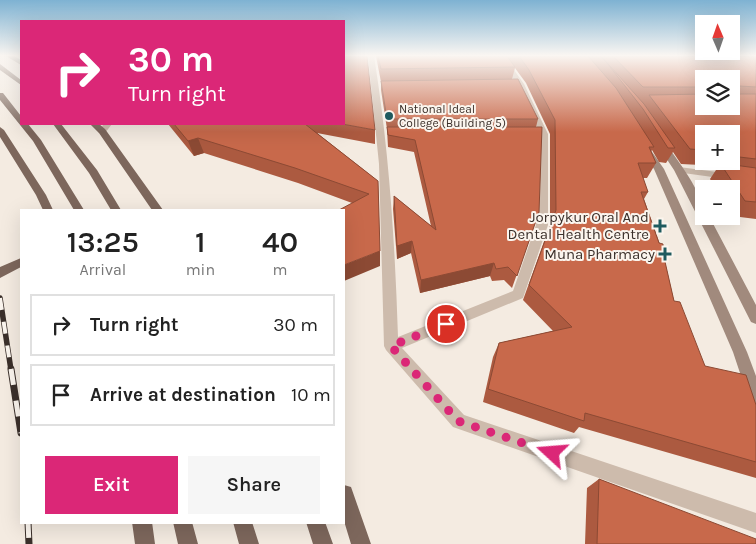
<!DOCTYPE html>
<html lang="en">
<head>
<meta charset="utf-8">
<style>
  :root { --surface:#fff; --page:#f6f6f6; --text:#222; --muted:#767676; --line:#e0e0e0; --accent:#db2777 }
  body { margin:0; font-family:Karla,sans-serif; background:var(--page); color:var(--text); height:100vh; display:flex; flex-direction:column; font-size:19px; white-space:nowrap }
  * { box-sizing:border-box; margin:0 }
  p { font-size:16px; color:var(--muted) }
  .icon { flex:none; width:28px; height:28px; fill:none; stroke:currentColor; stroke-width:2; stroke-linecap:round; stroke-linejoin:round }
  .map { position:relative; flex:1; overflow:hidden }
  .side { position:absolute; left:20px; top:209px; width:325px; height:315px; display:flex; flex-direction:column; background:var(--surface); border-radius:0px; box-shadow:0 5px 20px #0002 }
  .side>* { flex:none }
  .hud { position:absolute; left:20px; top:20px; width:325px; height:105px; border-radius:0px; box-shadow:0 5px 20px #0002; background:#db2777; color:#fff; overflow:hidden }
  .needle { width:32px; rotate:358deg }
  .controls { position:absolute; left:695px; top:15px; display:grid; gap:10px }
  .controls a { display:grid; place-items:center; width:45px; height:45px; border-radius:0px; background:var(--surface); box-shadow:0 5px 20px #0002; font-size:25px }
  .pin { position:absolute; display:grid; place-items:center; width:42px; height:42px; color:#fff; margin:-21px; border:2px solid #fff; border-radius:50%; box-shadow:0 1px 5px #0007 }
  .me { position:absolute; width:55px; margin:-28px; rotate:289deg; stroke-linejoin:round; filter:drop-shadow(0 0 4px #0008) }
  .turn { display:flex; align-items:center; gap:18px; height:105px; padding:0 25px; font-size:22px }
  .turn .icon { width:65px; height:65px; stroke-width:2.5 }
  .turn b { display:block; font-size:35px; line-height:42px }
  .eta { display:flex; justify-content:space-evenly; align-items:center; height:85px; text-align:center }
  .eta b { font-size:30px; font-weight:600; line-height:35px }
  .primary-button { display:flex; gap:10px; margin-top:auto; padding:10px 25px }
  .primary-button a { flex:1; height:58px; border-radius:0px; background:var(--accent); color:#fff; font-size:20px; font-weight:600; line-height:58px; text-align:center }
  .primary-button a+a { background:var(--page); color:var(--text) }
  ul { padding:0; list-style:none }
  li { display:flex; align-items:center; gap:15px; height:62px; margin:0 10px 8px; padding:0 15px; border:2px solid var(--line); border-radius:0px }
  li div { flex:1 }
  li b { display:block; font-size:19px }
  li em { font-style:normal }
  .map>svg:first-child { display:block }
</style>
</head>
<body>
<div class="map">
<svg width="756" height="544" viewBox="0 0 756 544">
  <rect width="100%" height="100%" fill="#f4ebe1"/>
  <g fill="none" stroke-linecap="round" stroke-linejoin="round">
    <path fill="#cdbbac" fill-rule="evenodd" d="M368,56H374C389,149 395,243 398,337L513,291L536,225L540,134L516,84L498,56H504L524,84L548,134V225L523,298L402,348L464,415L756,513V533L453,427L386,350L384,346L379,164Z
      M104,124H112L105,133H99L98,131Z
      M679,167L756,177V183L676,172V168Z"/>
    <path fill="#a18a7d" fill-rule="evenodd" d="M661,140L664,141C677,160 704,193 704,216H709L756,305V324L751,322L674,170L656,143Z
      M647,148L650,149L664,169L747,352L756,376V405L750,403L733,352L654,169L642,151Z"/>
    <path fill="#7d675c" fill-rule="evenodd" d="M6,56H14L21,60V65Z
      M0,64L21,80V85L0,70Z
      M0,93H3L21,116V124H28L41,140L84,210H74L33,141L0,100Z
      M53,124H61L97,170L121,210H111L89,173Z
      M90,124H99L105,129L163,210H152L99,133Z
      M0,127L4,130L46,195L53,210H43L36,195L0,137Z
      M21,258V267L0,278V267Z
      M344,485L351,487L371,544H351L344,521Z
      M132,522H152L155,544H135Z
      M173,522H192L198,544H178Z
      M233,522H252L259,544H239Z
      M306,522H325L333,544H313Z"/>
    <defs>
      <path id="rail-far1" d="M0,298L11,370"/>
      <path id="rail" d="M11,369L21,433
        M28,522L29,544"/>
    </defs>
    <use href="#rail-far1" stroke="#3b302b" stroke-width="5.5"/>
    <use href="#rail" stroke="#3b302b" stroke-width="7"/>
    <use href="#rail-far1" stroke="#fbf5ee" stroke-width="4" stroke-dasharray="12" stroke-linecap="butt"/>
    <use href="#rail" stroke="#fbf5ee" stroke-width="5" stroke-dasharray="16" stroke-linecap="butt"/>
  </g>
  <path fill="#ac5a40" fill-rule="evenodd" d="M376,56H756V219L732,216L731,214V189H716L710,179L716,170L703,168L701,165L681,164L673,152L666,163L659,162L652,150L651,152L656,163L647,178H643L648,192L644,199L663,253L674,301L705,366L756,405V478L579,427L574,433L483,402L493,357L499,343L553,331L523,300L550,225V134L526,83L515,68L512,79L538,119L536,127L539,212L512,288L504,280L492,281L490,276L420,293L411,253L397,259L393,209L394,196L431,226L414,152L388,147L387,129L381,90V82ZM704,79H731L704,106ZM704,134H731V161H704Z
    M168,124H344L375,130V144L317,133L378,181L380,266L352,203L298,183L204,153L194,156Z
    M599,479L756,544H585L587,488Z"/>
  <path fill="#8c4a34" d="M198,138L204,153L194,156L188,141Z
    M412,241L411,253L397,259V246Z
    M380,251V266L344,281V265Z
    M494,263L490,276L420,293L421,280Z"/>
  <path fill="#c8694b" stroke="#8c4a34" d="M344,56H367L375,130L342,124H344Z
    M378,56H507L515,67L381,69Z
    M519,56H588L616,88L654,147H649L656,163H638L648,192H641L659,243L663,244V253L674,301L680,302L705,366L746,375L756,405V462L585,413L584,421L488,389L499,343L572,327L529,285L556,210L555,120L529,70Z
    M600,56H601L644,104L675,148H668L643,109L607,63Z
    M613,56H756V87L740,86L738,92L740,94H756V159L731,156V134H704V150L690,149L649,95L704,94V106H731V79H704V87H643Z
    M518,79L538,119H387L381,81Z
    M174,124H305L378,181L380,251L344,265V210H339L369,194L295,168L198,138L188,141Z
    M387,127H542L539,212L517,276L508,267L496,269L494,263L421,280L412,241L397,246L394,196L436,230L415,140L388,135Z
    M720,163L756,168V202L745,201Z
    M599,479L756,539V544H597Z"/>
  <linearGradient id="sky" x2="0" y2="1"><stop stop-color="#7eb2d2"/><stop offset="0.42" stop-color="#faf6f2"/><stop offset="1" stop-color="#faf6f2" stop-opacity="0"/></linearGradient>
  <rect width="756" height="132" fill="url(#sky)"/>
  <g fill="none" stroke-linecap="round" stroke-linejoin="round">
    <path stroke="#db2777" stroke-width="9" stroke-dasharray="0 16.2" d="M446,324L391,346L458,421L552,453"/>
  </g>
  <g fill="#1f5a5e" stroke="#fbf5ee" stroke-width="2">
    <circle cx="389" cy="116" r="5"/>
    <path d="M657.5 218.5h5v5h5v5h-5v5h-5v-5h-5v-5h5z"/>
    <path d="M662.5 246.5h5v5h5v5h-5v5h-5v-5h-5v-5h5z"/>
  </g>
  <g text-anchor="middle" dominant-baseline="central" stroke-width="4" stroke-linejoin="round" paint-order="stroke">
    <g font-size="12" fill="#3b302b" stroke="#fbf5ee" text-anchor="start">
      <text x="399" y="109">National Ideal<tspan x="399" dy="14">College (Building 5)</tspan></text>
    </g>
    <g font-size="15" fill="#3b302b" stroke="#fbf5ee" text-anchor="end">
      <text x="649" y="217">Jorpykur Oral And<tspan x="649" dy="17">Dental Health Centre</tspan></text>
      <text x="655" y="254">Muna Pharmacy</text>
    </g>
  </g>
</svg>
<div class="controls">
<a><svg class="needle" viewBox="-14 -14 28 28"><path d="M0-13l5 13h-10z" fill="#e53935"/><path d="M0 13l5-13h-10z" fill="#767676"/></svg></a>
<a><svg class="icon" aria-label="layers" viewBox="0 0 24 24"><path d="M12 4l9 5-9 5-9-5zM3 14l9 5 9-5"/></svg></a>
<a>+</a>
<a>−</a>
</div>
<div class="pin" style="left:446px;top:324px;background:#d93025"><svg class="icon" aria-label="arrive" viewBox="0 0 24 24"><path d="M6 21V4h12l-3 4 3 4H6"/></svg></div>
<svg class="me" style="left:552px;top:453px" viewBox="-20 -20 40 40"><path d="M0-17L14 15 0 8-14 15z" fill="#db2777" stroke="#fff" stroke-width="4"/></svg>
<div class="hud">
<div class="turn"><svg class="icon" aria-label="right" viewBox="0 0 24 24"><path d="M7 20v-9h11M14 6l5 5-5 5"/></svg><div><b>30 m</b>Turn right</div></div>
</div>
<section class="side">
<div class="eta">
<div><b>13:25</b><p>Arrival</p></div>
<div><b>1</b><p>min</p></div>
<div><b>40</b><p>m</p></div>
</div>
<ul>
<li><svg class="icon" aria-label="right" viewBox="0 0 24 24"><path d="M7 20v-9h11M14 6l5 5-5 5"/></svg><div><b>Turn right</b></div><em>30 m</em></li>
<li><svg class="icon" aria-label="arrive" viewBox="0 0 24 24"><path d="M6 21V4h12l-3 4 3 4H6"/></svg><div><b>Arrive at destination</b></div><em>10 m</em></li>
</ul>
<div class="primary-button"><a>Exit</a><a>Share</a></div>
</section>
</div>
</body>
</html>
